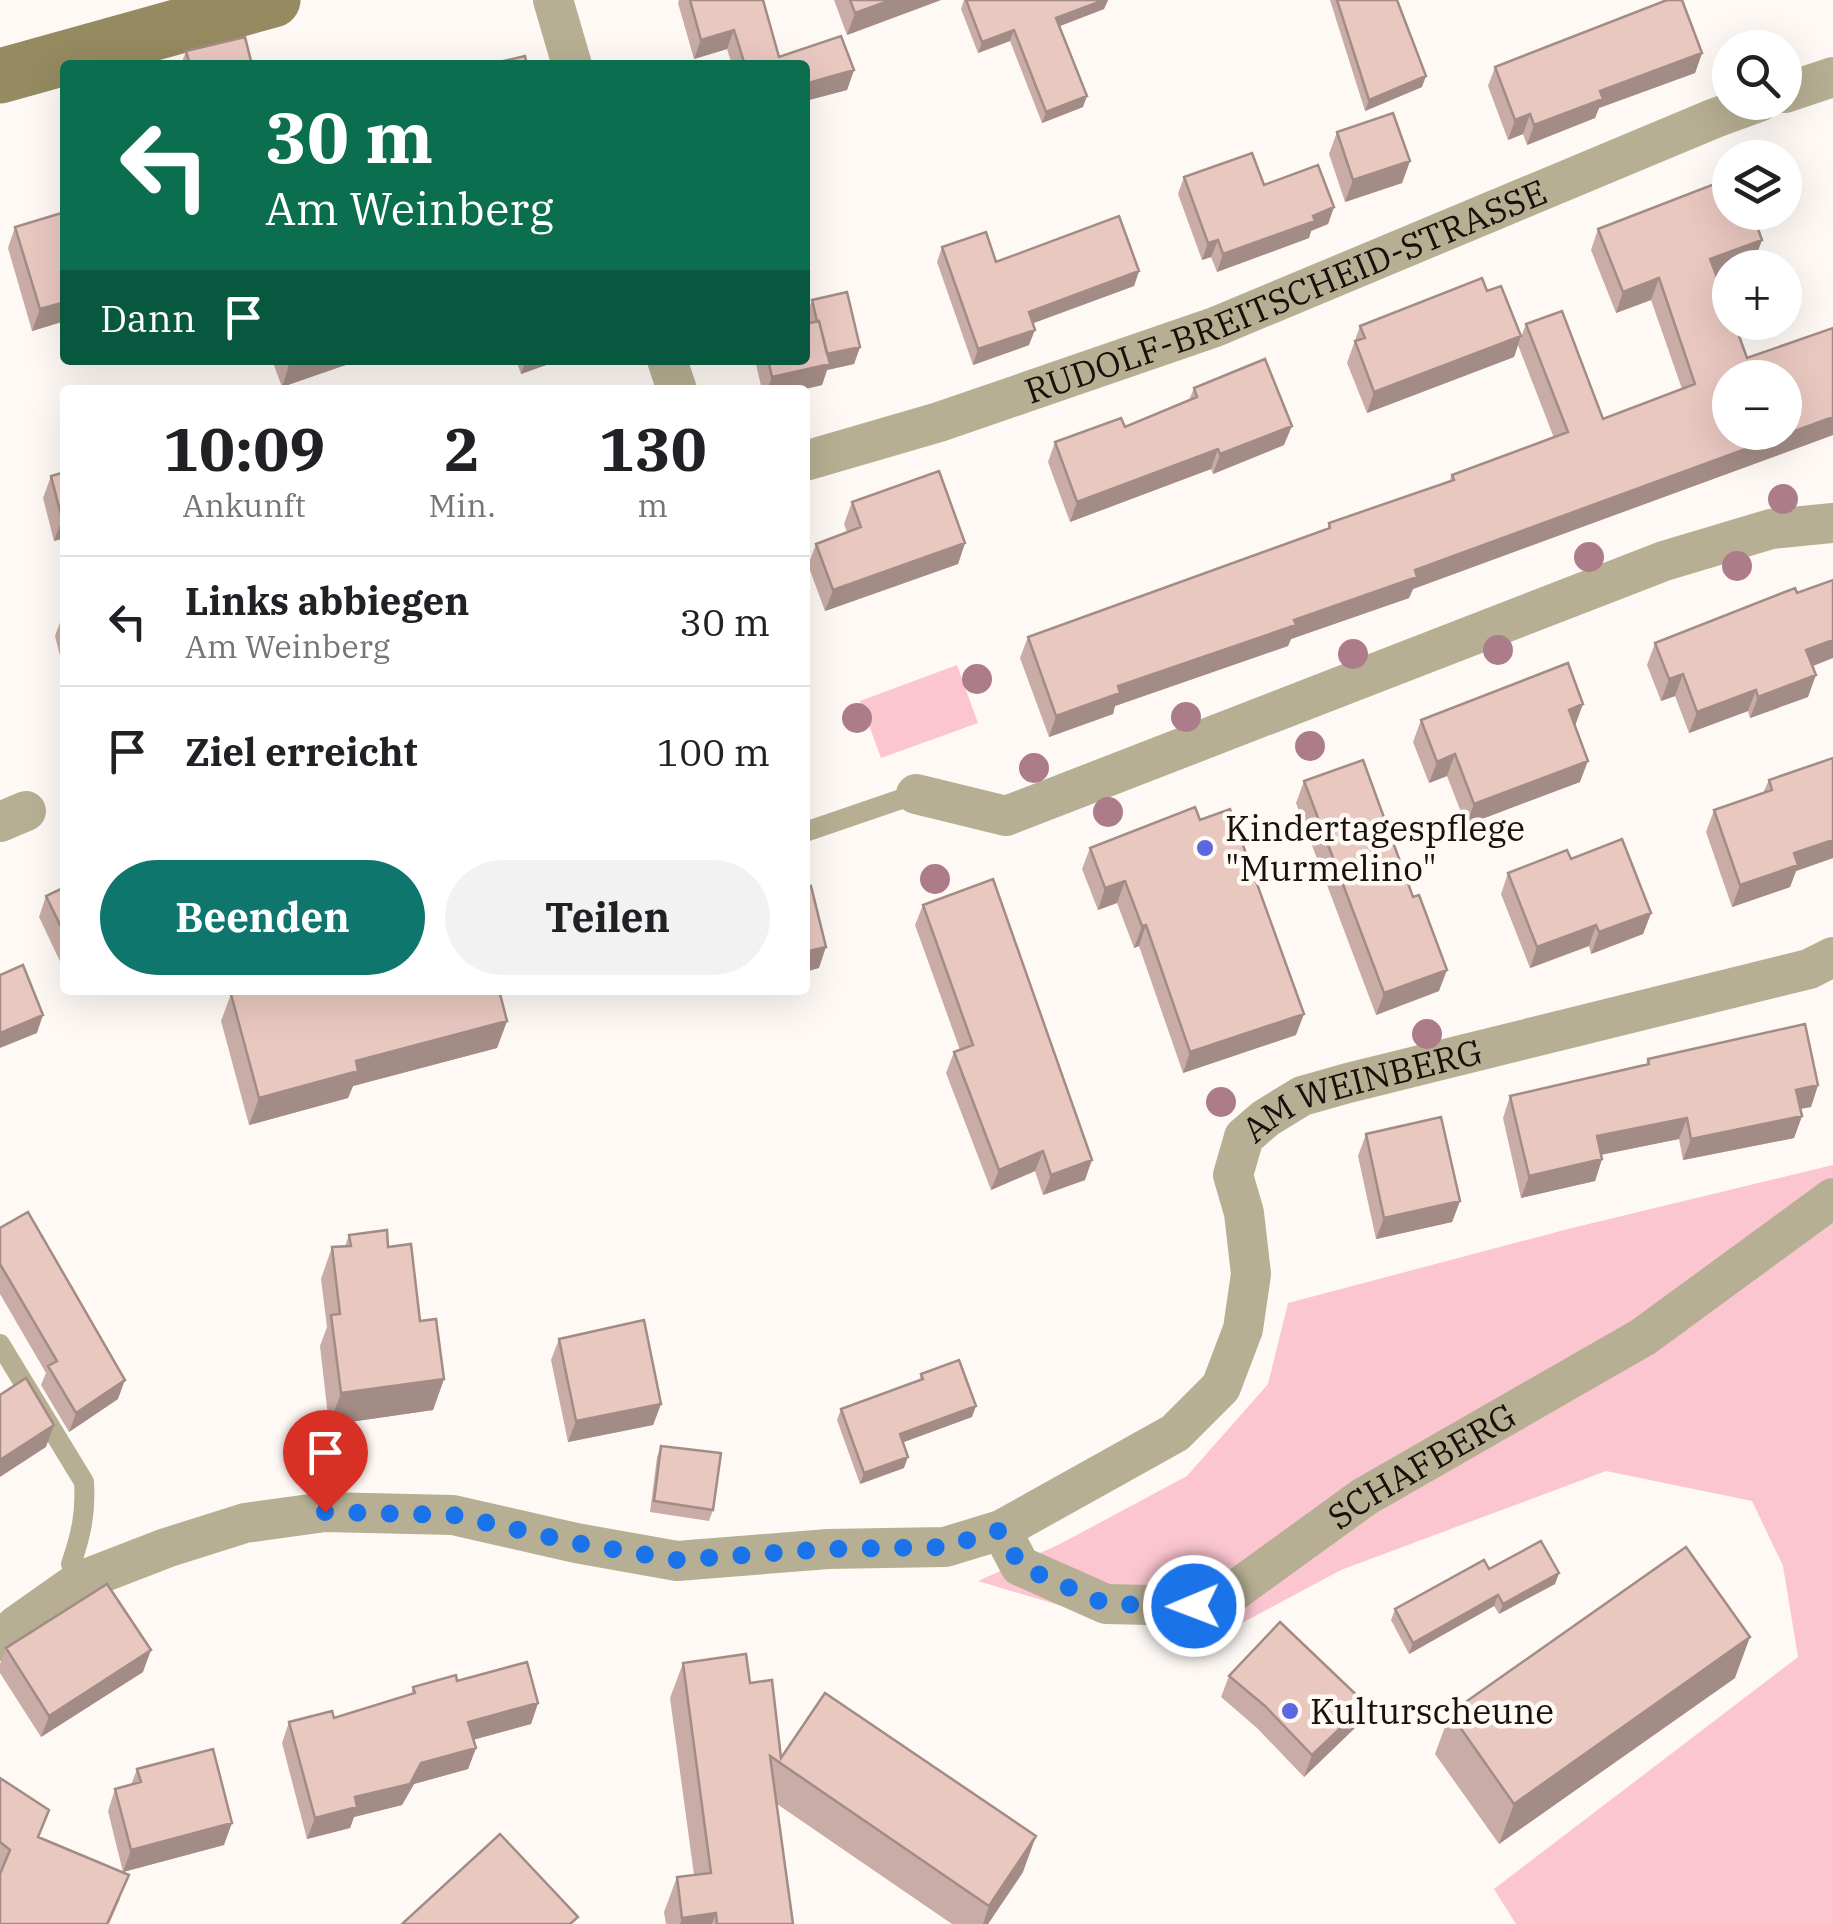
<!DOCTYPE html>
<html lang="de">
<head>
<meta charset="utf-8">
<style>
  :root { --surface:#fff; --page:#f2f2f2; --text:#202124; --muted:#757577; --line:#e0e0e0; --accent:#0f766e }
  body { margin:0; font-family:"IBM Plex Serif",serif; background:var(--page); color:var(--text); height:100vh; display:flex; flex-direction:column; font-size:38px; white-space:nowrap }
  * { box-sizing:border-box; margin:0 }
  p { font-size:32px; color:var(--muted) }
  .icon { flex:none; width:55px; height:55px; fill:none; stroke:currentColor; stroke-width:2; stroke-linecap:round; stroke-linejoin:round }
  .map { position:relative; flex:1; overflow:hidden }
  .side { position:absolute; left:60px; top:385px; width:750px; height:610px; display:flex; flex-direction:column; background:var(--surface); border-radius:10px; box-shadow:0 10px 40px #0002 }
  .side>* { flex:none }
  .hud { position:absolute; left:60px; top:60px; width:750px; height:305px; border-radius:10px; box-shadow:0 10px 40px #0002; background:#0b6e4f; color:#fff; overflow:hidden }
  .tools { position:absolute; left:1712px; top:30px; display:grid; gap:20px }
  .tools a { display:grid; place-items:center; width:90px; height:90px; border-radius:50%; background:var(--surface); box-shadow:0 10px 40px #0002; font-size:50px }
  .pin { position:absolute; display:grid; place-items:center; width:85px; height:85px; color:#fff; margin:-102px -42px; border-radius:50% 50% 50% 0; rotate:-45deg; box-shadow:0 0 10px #0007 }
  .pin .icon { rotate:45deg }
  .me { position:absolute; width:110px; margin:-55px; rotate:269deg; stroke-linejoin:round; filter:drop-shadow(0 0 8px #0008) }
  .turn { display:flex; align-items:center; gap:35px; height:210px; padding:0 40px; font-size:45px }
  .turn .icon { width:130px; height:130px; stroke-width:2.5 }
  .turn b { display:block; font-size:70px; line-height:85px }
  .then { display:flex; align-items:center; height:95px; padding:0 40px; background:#0003; gap:20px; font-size:38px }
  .eta { display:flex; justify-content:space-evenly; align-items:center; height:170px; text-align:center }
  .eta b { font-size:60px; font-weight:700; line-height:70px }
  .primary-button { display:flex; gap:20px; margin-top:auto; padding:20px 40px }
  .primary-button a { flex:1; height:115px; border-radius:60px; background:var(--accent); color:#fff; font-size:40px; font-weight:700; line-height:115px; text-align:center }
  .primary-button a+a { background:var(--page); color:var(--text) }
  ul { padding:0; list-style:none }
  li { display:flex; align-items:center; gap:30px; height:130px; padding:0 40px; border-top:2px solid var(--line) }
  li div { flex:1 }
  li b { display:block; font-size:38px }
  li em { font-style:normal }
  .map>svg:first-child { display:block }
</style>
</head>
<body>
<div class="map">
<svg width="1833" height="1924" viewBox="0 0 1833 1924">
  <rect width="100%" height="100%" fill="#fef9f5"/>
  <path fill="#fcc6d1" d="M957,665L978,723L881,758L860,701Z
    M1833,1165V1924H1516L1494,1889L1798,1657L1783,1566L1752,1501L1606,1471L1341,1570L1212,1639L1075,1610L978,1581L1060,1544L1187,1476L1268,1384L1288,1303L1568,1229Z"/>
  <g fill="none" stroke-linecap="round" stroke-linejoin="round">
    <path stroke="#b7af93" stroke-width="20" d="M805,832L916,794
      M0,1344L84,1482C86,1513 81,1535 71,1564L78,1582"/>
    <g stroke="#b7af93" stroke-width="40">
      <path d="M553,0L572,65"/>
      <path d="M1785,93L1833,77"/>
      <path d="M667,360L677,390"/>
      <path id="s1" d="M805,461L939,422L1215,327L1715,118L1759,102"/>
      <path d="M916,794L1006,816L1664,561L1771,529L1833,523"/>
      <path d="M0,822L26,811"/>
      <path id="s2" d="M1001,1530L1020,1566L1106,1604L1194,1606L1226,1597L1364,1497L1643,1337L1833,1198"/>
      <path id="s3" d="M0,1641L17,1625L78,1582L166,1548L245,1523L325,1512L453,1515L576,1543L677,1561L828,1549L945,1547L1001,1530L1175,1433L1221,1387L1243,1329L1251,1274L1244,1213L1233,1175L1244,1137L1266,1118L1302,1096L1348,1083L1809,969L1833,957"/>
    </g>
    <path stroke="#968a61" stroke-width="55" d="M0,76L273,0"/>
  </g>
  <g fill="#ac7c8a">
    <circle cx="1783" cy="499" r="15"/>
    <circle cx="1589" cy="557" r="15"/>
    <circle cx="1737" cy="566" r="15"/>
    <circle cx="1498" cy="650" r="15"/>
    <circle cx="1353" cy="654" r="15"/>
    <circle cx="977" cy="679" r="15"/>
    <circle cx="1186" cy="717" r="15"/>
    <circle cx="857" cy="718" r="15"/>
    <circle cx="1310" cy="746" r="15"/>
    <circle cx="1034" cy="768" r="15"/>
    <circle cx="1108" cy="812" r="15"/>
    <circle cx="935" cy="879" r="15"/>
    <circle cx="1427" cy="1034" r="15"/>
    <circle cx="1221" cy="1102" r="15"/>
  </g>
  <path fill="#c8aca5" d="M679,0H763L779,57L854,70L847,90L805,101V65H732L727,49L694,59L678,3Z
    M834,0H941L847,35Z
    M964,0H1108L1104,9L1060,26L1083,107L1042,123L1010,41L978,53L961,9Z
    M1330,0H1397L1422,87L1365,111Z
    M186,51L252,65H183L182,62Z
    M1702,53L1695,73L1599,108L1595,118L1527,145L1523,134L1508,140L1488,86L1495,67Z
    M1337,132L1410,161L1402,183L1345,202L1329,154Z
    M1184,177L1264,185L1334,207L1328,224L1311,231L1309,238L1217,272L1211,257L1202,260L1178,194Z
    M15,227L65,321L32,331L8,248Z
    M1598,229L1762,240L1754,261L1716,275L1747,358L1833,328V435L1413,589L1409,598L1291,639L1288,646L1115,706L1113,714L1049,737L1020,658L1028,637L1327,529L1329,523L1449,482L1452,475L1554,438L1518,345L1526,324L1603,419L1682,389L1651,300L1616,313L1591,250Z
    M942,247L996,262L1139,271L1134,286L1033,323L1029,345L973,365L937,262Z
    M1487,291L1521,336L1514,357L1367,413L1347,363L1360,326Z
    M812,300L860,347L854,364L827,370L822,385L801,390H762L755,360H805L807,324L806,317Z
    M272,360H360L282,387Z
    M516,360H560L521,374Z
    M1194,388L1284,445L1213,474L1211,469L1070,522L1048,462L1055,442L1125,427L1189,400Z
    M65,472V538L54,541L43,498L51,476Z
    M852,502L965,543L958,564L825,611L808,565L816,544L847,532L844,524Z
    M1797,593L1812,666L1808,697L1750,718L1748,711L1689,733L1675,696L1661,701L1647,665L1655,643Z
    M65,613V676L55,636L63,614Z
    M1421,720L1575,726L1580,782L1466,825L1447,776L1429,783L1413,742Z
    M1833,758V858L1796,871L1790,887L1732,907L1706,832L1714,810L1763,793L1769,780Z
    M1304,781L1439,991L1376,1015L1296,803Z
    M1090,848L1296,1035L1183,1073L1139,946L1134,948L1117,903L1098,910L1082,869Z
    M1571,859L1651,913L1643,934L1591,954L1589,946L1530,968L1501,894L1508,873Z
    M65,887V972L39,917L46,896Z
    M923,905L1085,1180L1043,1195L1035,1171L991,1190L946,1073L954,1052L960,1050L915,925Z
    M231,994L507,1021L497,1048L353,1086L348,1098L249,1125L221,1021Z
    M1648,1059L1818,1085L1811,1107L1800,1109L1802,1116L1794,1138L1683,1160L1679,1139L1601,1155L1602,1159L1595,1181L1521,1198L1503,1118L1510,1096L1645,1065Z
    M1366,1134L1460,1201L1452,1222L1376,1239L1358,1156Z
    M0,1228L118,1399L69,1432L41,1385L46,1373L0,1294Z
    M349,1235L388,1247L444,1379L433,1410L329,1425L320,1346L327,1327L321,1279L332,1247L345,1246Z
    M559,1339L661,1404L653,1425L568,1442L551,1360Z
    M921,1374L972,1417L903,1442L904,1468L860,1484L837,1420L841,1409L919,1380Z
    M661,1446L713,1510L709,1521L650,1512L657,1457Z
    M1489,1569L1559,1573L1555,1584L1499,1614L1494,1606L1409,1654L1391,1620L1395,1609Z
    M6,1648L143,1672L41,1737L0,1673V1664Z
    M683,1663L750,1683L781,1758L1023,1872L988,1924H952L777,1804L793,1924H666L664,1912L677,1877L694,1875L670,1698Z
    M1229,1676L1366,1704L1358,1725L1304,1777L1257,1728L1221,1697Z
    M1735,1678L1499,1844L1435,1754L1450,1713Z
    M457,1681L538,1703L531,1724L473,1740L476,1748L468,1769L414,1784L402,1805L354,1817L350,1828L307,1839L282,1743L289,1722L334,1718L411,1694L413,1687Z
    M137,1769L224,1845L123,1872L108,1811L115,1789L131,1785Z
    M0,1778L39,1837L120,1899L109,1924H0Z"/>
  <path fill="#a38c86" d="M891,0H941L847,35L855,13Z
    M1104,0H1108L1104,9L1052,29L1056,18Z
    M734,30L727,49L694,59L701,40Z
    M1014,30L1010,41L978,53L982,42Z
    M1702,53L1695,73L1599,108L1595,118L1527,145L1534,125L1600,91Z
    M854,70L847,90L805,101V84Z
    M1426,76L1422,87L1365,111L1369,100Z
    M1087,96L1083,107L1042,123L1046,112Z
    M1530,114L1523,134L1508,140L1515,120Z
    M1410,161L1402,183L1345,202L1353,180Z
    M1334,207L1328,224L1311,231L1309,238L1217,272L1223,254Z
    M1218,240L1211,257L1202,260L1208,243Z
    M1762,240L1754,261L1736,268H1730V270L1703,280L1710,259Z
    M1139,271L1134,286L1023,327L1029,312Z
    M1659,278L1651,300L1616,313L1623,292Z
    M65,302V321L32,331L40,309Z
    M1035,330L1029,345L973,365L978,349Z
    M1521,336L1514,357L1367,413L1374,392Z
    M860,347L854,364L827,370L822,385L801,390H767L772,377L825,355Z
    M305,360H360L282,387L289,365Z
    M526,360H560L521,374Z
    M1833,417V435L1413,589L1409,598L1291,639L1288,646L1115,706L1113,714L1049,737L1056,716L1118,686L1294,620L1415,570Z
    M1292,426L1284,445L1213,474L1220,454Z
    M1218,449L1211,469L1070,522L1077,502Z
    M65,518V538L54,541L62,519Z
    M965,543L958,564L825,611L833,590Z
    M1833,640V658L1798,672L1806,650Z
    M1683,674L1675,696L1661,701L1669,679Z
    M1816,675L1808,697L1750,718L1758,697Z
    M1756,690L1748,711L1689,733L1697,712Z
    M1583,704L1575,726L1569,710Z
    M1455,754L1447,776L1429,783L1437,762Z
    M1588,761L1580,782L1466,825L1474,804Z
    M1833,840V858L1796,871L1790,887L1732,907L1740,885L1794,853Z
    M1125,881L1117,903L1098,910L1105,888Z
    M1651,913L1643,934L1591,954L1599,932Z
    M1146,925L1139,946L1134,948L1142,926Z
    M1596,925L1589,946L1530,968L1537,947Z
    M826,947L819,968L805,972V952Z
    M1447,970L1439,991L1376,1015L1384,993Z
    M1304,1014L1296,1035L1183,1073L1190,1052Z
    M43,1015L37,1033L0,1048V1033Z
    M507,1021L497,1048L353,1086L348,1098L249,1125L259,1098L356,1061Z
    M1818,1085L1811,1107L1788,1111L1796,1090Z
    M1802,1116L1794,1138L1683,1160L1691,1139Z
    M1687,1118L1679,1139L1589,1157L1597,1136Z
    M1043,1151L1035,1171L991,1190L999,1170Z
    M1602,1159L1595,1181L1521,1198L1529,1176Z
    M1092,1160L1085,1180L1043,1195L1051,1175Z
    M1460,1201L1452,1222L1376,1239L1384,1218Z
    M444,1379L433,1410L329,1425L341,1393Z
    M125,1380L118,1399L69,1432L76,1413Z
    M661,1404L653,1425L568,1442L576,1421Z
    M976,1406L972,1417L896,1445L900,1434Z
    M54,1425L46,1447L0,1477V1460Z
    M908,1457L904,1468L860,1484L864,1473Z
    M1559,1573L1555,1584L1499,1614L1503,1604Z
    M1498,1595L1494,1606L1409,1654L1413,1643Z
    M1750,1637L1735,1678L1499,1844L1514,1804Z
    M151,1650L143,1672L41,1737L49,1716Z
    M538,1703L531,1724L461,1743L468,1722Z
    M1366,1704L1358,1725L1304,1777L1312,1755Z
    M476,1748L468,1769L414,1784L402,1805L354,1817L350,1828L307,1839L315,1818L421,1763Z
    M232,1823L224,1845L123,1872L131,1850Z
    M1036,1836L1023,1872L988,1924H983L989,1906Z
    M716,1913L712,1924H680L682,1918Z"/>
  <path fill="#e9c8c0" stroke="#a38c86" stroke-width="2.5" fill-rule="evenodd" d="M690,0H763L779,57L841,36L854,70L805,84V65H745L734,30L701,40Z
    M850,0H891L855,13Z
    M966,0H1104L1056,18L1087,96L1046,112L1014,30L982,42Z
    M1337,0H1397L1426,76L1369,100Z
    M1667,0H1682L1702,53L1600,91L1603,99L1534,125L1530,114L1515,120L1495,67Z
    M245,37L252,65H190L186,51Z
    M525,56L527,65H486Z
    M1393,113L1410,161L1353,180L1337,132Z
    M1252,153L1264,185L1318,165L1334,207L1313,216L1315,221L1223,254L1218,240L1208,243L1184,177Z
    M1730,178V212H1752L1762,240L1710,259L1730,311V322H1734L1747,358L1833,328V417L1415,570L1417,577L1294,620L1296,625L1118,686L1120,693L1056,716L1028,637L1330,528L1329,523L1454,480L1452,475L1568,432L1526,324L1562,311L1603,419L1695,384L1659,278L1623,292L1598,229ZM1730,378H1785V432H1730Z
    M65,212V302L40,309L15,227Z
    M1119,216L1139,271L1029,312L1035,330L978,349L942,247L986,232L996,262Z
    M1482,278L1487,291L1501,286L1521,336L1374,392L1355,341L1365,338L1360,326Z
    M847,292L860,347L827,354L819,321H817L812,300Z
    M819,321L830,364L772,377L768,360H805V324Z
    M1265,359L1292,426L1220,454L1218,449L1077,502L1055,442L1121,418L1125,427L1197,397L1194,388Z
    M288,360H305L289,365Z
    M939,471L965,543L833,590L816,544L861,527L852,502Z
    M65,472V518L62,519L51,476Z
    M1833,580V640L1806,650L1816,675L1758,697L1756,690L1697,712L1683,674L1669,679L1655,643L1795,588L1797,593Z
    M1568,663L1583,704L1569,710L1588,761L1474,804L1455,754L1437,762L1421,720Z
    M1833,758V840L1794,853L1798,865L1740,885L1714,810L1772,790L1769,780Z
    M1363,760L1413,897L1419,895L1447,970L1384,993L1304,781Z
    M1195,807L1200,820L1230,809L1304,1014L1190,1052L1146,925L1142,926L1125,881L1105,888L1090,848Z
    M1622,839L1651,913L1599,932L1596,925L1537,947L1508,873L1567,850L1571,859Z
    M993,879L1092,1160L1051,1175L1043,1151L999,1170L954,1052L973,1045L923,905Z
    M811,886L826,947L805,952V887Z
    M65,887V935L46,896Z
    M23,965L43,1015L0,1033V975Z
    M245,990H499L507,1021L356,1061L358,1071L259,1098L231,994Z
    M1805,1024L1818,1085L1796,1090L1802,1116L1691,1139L1687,1118L1597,1136L1602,1159L1529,1176L1510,1096L1649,1064L1648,1059Z
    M1441,1117L1460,1201L1384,1218L1366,1134Z
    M28,1212L125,1380L76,1413L48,1366L57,1361L0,1264V1228Z
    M387,1230L388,1247L411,1244L420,1321L436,1319L444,1379L341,1393L331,1315L340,1314L332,1247L351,1246L349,1235Z
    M644,1320L661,1404L576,1421L559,1339Z
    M959,1360L976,1406L900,1434L908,1457L864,1473L841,1409L923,1379L921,1374Z
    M26,1378L54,1425L0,1460V1395Z
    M661,1446L721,1453L713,1510L654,1501Z
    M1541,1541L1559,1573L1503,1604L1498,1595L1413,1643L1395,1609L1484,1560L1489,1569Z
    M1686,1547L1750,1637L1514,1804L1450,1713Z
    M107,1584L151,1650L49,1716L6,1648Z
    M1280,1622L1366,1704L1312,1755L1265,1706L1229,1676Z
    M746,1654L750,1683L772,1680L781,1758L825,1693L1036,1836L989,1906L770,1756L793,1924H717L716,1913L682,1918L677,1877L711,1873L683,1663Z
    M527,1662L538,1703L468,1722L476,1748L421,1763L410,1784L355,1797L357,1807L315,1818L289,1722L332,1711L334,1718L415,1693L413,1687L456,1675L457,1681Z
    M213,1749L232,1823L131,1850L115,1789L141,1782L137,1769Z
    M0,1778L49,1810L38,1837L129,1875L107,1924H0V1874L10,1850L0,1842Z
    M500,1834L578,1917L570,1924H402Z"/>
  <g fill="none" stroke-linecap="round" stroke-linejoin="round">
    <path stroke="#1a73e8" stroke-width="18" stroke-dasharray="0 32.4" d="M325,1512L453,1515L576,1543L677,1560L828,1549L944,1547L1001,1530L1020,1566L1106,1604L1194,1606"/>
  </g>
  <g fill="#5e67df" stroke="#fef9f5" stroke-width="4">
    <circle cx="1205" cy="848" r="10"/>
    <circle cx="1290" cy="1711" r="10"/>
  </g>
  <g text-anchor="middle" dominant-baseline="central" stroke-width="9" stroke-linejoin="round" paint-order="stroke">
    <g font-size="35" fill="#181009" stroke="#fef9f5">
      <text stroke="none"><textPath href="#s1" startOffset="510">RUDOLF-BREITSCHEID-STRASSE</textPath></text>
      <text stroke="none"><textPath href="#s3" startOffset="1692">AM WEINBERG</textPath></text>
      <text stroke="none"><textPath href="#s2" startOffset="492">SCHAFBERG</textPath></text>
    </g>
    <g font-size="35" fill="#181009" stroke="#fef9f5" text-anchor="start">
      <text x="1225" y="828">Kindertagespflege<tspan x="1225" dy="40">"Murmelino"</tspan></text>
      <text x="1310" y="1711">Kulturscheune</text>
    </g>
  </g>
</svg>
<div class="tools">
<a><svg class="icon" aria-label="search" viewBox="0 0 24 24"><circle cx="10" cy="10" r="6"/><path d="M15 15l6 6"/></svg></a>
<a><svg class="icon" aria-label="layers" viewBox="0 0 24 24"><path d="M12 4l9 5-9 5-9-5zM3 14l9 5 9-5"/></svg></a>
<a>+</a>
<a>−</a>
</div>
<div class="pin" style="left:325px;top:1512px;background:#d93025"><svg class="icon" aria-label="arrive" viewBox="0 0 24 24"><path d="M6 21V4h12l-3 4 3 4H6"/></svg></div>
<svg class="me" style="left:1194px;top:1606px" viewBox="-20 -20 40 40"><circle r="17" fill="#1a73e8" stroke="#fff" stroke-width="3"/><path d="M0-11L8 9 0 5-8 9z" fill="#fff"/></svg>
<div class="hud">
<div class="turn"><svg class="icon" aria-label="left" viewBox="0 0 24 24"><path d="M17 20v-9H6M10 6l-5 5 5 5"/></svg><div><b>30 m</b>Am Weinberg</div></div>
<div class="then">Dann<svg class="icon" aria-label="arrive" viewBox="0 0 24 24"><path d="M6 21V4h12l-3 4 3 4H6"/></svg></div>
</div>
<section class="side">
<div class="eta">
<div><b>10:09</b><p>Ankunft</p></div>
<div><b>2</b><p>Min.</p></div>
<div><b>130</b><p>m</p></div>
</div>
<ul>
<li><svg class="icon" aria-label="left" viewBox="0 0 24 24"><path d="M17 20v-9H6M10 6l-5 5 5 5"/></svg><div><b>Links abbiegen</b><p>Am Weinberg</p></div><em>30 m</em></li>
<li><svg class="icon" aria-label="arrive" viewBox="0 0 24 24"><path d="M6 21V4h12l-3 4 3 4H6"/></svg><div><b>Ziel erreicht</b></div><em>100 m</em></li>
</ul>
<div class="primary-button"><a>Beenden</a><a>Teilen</a></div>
</section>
</div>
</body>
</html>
